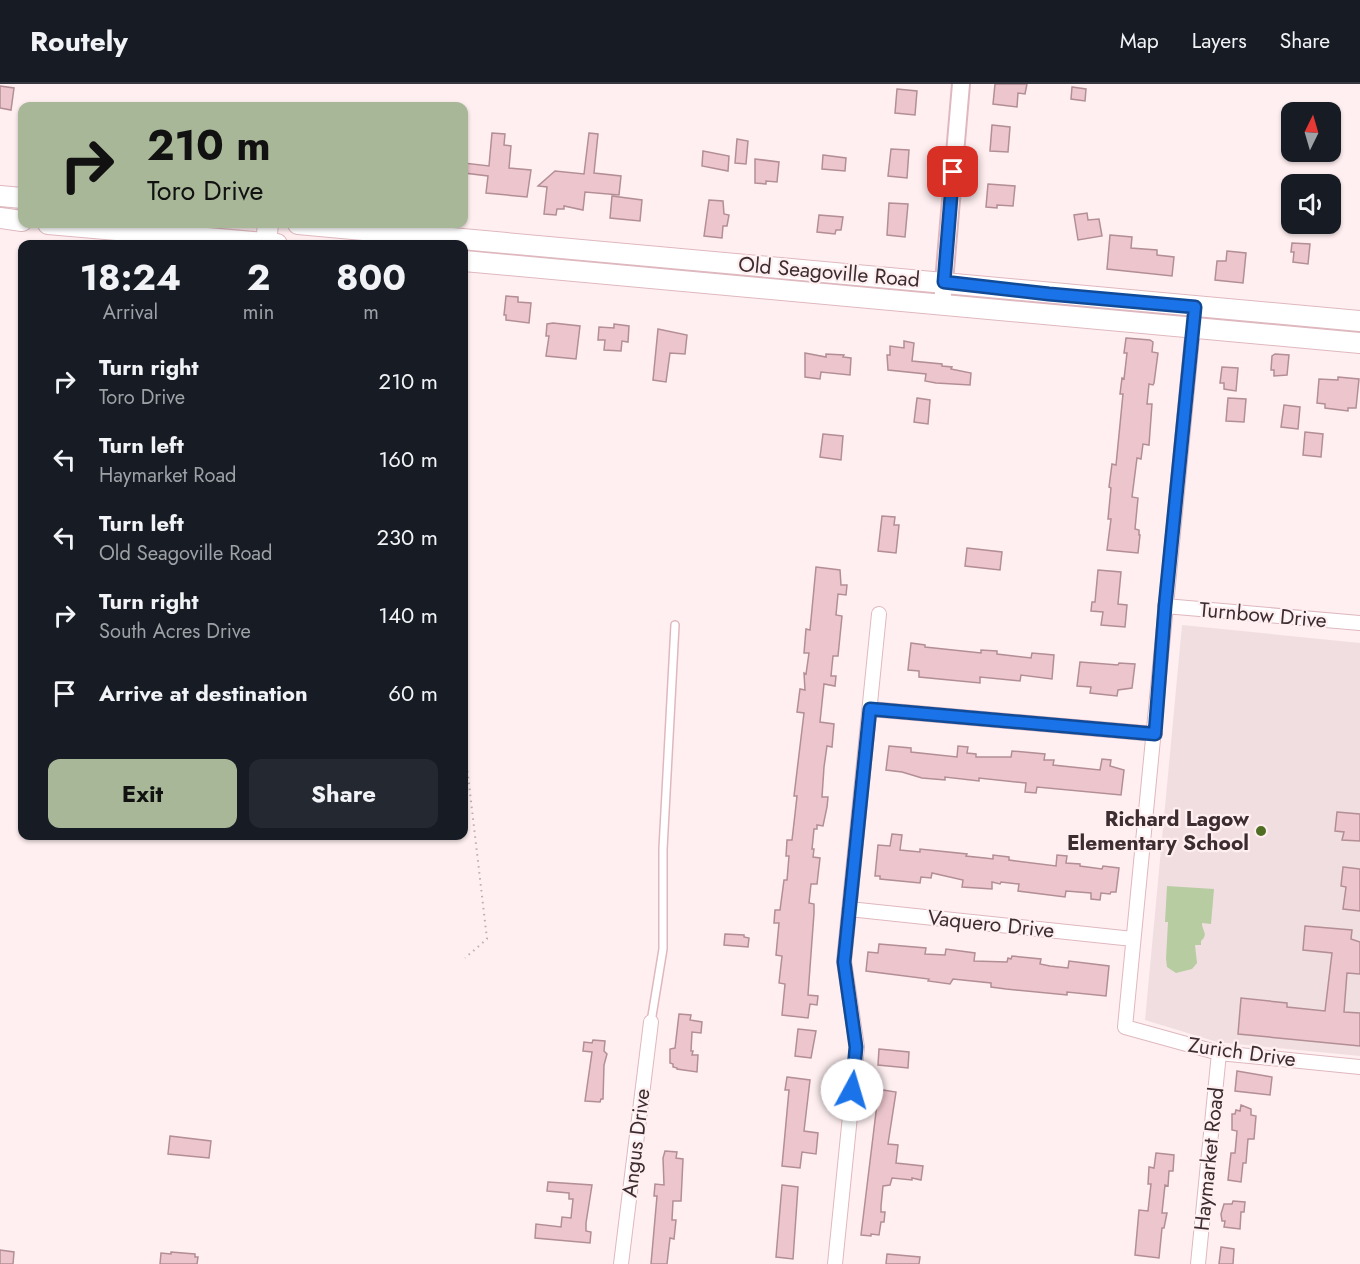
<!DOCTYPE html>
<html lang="en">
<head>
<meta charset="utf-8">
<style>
  :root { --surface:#171b24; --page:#242831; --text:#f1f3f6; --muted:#9ea1a6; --line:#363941; --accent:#a8b798 }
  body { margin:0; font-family:Jost,sans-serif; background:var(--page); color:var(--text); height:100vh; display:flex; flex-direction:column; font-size:22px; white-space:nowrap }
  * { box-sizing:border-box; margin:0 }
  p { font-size:20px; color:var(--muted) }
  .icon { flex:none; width:33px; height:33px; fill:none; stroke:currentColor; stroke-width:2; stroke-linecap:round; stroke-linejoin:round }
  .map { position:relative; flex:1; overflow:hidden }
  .drawer { position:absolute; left:18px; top:156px; width:450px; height:600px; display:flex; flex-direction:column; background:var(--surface); border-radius:12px; box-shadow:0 2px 4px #0004 }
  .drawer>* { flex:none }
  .guide { position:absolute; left:18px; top:18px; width:450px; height:126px; border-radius:12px; box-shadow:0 2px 4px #0004; background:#a8b798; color:#111; overflow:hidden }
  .needle { width:39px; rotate:5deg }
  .buttons { position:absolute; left:1281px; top:18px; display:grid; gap:12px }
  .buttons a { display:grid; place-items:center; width:60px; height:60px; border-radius:12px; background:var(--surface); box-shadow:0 2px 4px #0004; font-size:30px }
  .pin { position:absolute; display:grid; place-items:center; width:51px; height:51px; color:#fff; margin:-26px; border-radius:12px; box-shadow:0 3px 9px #0006 }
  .me { position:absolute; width:66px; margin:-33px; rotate:6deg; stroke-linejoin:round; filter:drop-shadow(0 0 4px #0008) }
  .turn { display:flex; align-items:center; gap:21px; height:126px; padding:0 30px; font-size:27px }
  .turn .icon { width:78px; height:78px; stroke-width:2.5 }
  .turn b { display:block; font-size:42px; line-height:51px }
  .eta { display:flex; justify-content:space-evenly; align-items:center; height:102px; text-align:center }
  .eta b { font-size:36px; font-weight:700; line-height:42px }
  .action { display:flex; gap:12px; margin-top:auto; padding:12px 30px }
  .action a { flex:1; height:69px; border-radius:12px; background:var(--accent); color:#111; font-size:24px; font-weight:700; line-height:69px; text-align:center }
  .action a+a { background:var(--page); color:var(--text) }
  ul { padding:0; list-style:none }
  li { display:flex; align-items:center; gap:18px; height:78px; padding:0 30px }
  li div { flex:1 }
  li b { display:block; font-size:22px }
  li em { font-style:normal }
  header { display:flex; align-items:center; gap:36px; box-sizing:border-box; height:84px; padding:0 30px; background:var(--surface); border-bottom:2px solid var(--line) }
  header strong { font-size:28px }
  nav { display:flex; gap:33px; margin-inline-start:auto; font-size:21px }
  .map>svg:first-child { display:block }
</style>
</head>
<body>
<header>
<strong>Routely</strong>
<nav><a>Map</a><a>Layers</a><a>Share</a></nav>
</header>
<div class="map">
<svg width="1360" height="1180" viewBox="0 0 1360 1180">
  <rect width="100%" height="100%" fill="#ffeff1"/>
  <path fill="#f1dee1" d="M1182,541L1360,559V972L1217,958L1145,936Z"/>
  <path fill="#b7cca1" d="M1167,802L1214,805L1211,840L1202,839C1202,847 1209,850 1201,857V861H1195L1197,879L1192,885L1176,889L1167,883L1166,875L1168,838H1165Z"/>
  <path fill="#edc6cd" stroke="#b38e95" stroke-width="1.5" d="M995,0H1027L1025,10L1018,9L1017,23L993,20Z
    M0,2L14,4L11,26L0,24Z
    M1072,3L1086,5L1085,17L1071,15Z
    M897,5L917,7L915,31L895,29Z
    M992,41L1010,43L1008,68L990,67Z
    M492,49L505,50L504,61L511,62L509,84L531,86L527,113L486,109L488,92L464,89V79L489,82Z
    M589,49L598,50L594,89L621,92L619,111L585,108L583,126L564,122V125H557L556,131L544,130L547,103L538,102L555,87L584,90Z
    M737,55L748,57L746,80L735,79Z
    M891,65L909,66L907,94L888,92Z
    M703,67L729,72L728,87L702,82Z
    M823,71L846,74L845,87L822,85Z
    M755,75L779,78L777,98L766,97V100L755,99Z
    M988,100L1015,102L1013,122L997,121V124L986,123Z
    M612,112L642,116L640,137L610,134Z
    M709,116L723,117L724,130L729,131L727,142H723L722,154L704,152Z
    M889,119L908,120L905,153L887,151Z
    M1087,129L1088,136L1099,135L1102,152L1078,156L1074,131Z
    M819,131L843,133L841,146H836L835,150L817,148Z
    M1110,151L1132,153L1131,164L1157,166V171L1174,173L1172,192L1107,185Z
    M1292,159L1310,160L1308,180L1293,178L1294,168H1291Z
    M1227,167L1246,169L1243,199L1215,196L1217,177H1226Z
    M506,212L518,213V218L531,219L529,239L506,236V231H504Z
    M553,239L580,242L576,275L546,272L549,252H546L547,240Z
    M614,240L629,242L628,258L622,257L621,267L604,266L605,256H598L599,243L614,244Z
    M658,245L687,251L685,270L670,269L666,298L653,296Z
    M1126,254L1150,256L1153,258L1152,268L1158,269L1154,299L1153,301L1149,300L1147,320H1152L1149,361L1143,360L1141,375L1137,374L1132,413L1138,414L1135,445L1139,446V451H1140L1138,469L1107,466L1111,435H1108L1111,404L1109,403L1112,380L1116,381L1123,310H1120L1122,294L1124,295L1127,269H1124Z
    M904,257L914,259L912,277L942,280V282L952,283L951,285L971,289L970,301L936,299L925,297L926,290L888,286L887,271H890V262L904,264Z
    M805,269L826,273V270L844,271L843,273L851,274L850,291L821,288L820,295L805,293Z
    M1275,270L1289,271L1287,291L1274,292V286H1271L1272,272Z
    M1222,283L1238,284L1236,307L1224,305V299H1220Z
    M1338,293L1359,295L1356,324H1348V327L1325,324V320L1317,319L1319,295L1338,296Z
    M917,314L930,316L928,340L914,338Z
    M1228,314L1246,315L1244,338L1226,337Z
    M1284,321L1300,323L1298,345L1281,343Z
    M1305,348L1323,350L1321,373L1303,371Z
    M823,350L843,352L841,376L820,373Z
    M882,432L895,433L894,441H899L896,469L878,467Z
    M967,464L1002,468L1000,486L965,482Z
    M816,483L840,486L841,501H847L846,511L838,510L836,531L842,532L838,572H833L831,592H836L835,602L824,600L820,638L834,640L832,663L827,662L824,683L822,713H828L827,723L823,742L817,741V745H814L812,765H814L813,773L820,774L817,800H811L809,819L814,820V829L808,911L818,912L817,921L810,920L808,934L782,931L785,900L779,899L782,872L776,871L779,839H774L775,826H780L784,796H787L789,772H786L787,756H792L795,730L797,712H794L804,629L797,628L800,605L805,606L804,589L806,590L809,569H804L806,545L810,546Z
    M1098,486L1121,488L1118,520L1127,521L1125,543L1101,541L1103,528L1091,527L1092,518H1095Z
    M911,559L925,561V563L981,569V566L997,567V570L1031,574L1032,569L1054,571L1052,595L1021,591L1020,597L980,593V599L919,593V587L908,586Z
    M1080,578L1118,581L1119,579L1135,580L1132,604L1118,606L1117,612L1090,609L1091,603L1077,602Z
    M889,662L911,664V668L957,673L958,662L968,663L967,669L976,670V673H1011L1012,667L1045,670L1044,676H1054L1053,681L1100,686L1102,675L1111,676L1110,682L1124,686L1121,711L1037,703L1036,709L1025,708L1026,699L979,694V697L945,693V696L922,694L902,688L886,686Z
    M1337,728L1360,730V757L1342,756L1344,748L1335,747Z
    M892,750L902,751L900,766L920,768V765L967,770L966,772L985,774L993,775V771L1009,773V776L1056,782L1057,771L1067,772L1066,779L1080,780V782L1102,785L1103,782L1119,784L1116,808H1111L1110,810L1101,809L1100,816L1091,815V809L1066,807L1065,813L1018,807L1019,800L1001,798L1000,800L992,798V805L962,803L963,796L932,789L931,794L921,793L920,799L880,795V792H875L878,761L890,762Z
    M1343,783L1360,785V827L1343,825L1346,803L1341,802Z
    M1305,842L1352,846L1351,855L1360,858V890L1347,889L1344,928L1360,929V962L1238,950L1241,914L1287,919V923L1325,927L1332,869L1303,866Z
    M725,850L744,851V853L749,854L748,863L724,861Z
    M879,860L926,864L925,870L945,871L946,865L975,869L974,877L1007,878L1008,874L1011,875L1012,872L1041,875L1040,880L1050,882L1068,884L1069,877L1109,882L1106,912L1067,908V911L1006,905L991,903V899L953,895L950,900L928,897L929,895L866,887L868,868L878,869Z
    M679,930L691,931L690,936L702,938L701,949L692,948L691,967H693L692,971H698L697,988L677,985V984L673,983V980L670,979V965L675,964Z
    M798,945L816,947L811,974L795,972Z
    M593,956L605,957L604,967L607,970L604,981L603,1015H601L600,1018L585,1017L592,968L583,967L584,958L592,959Z
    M879,965L909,968L908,984L878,981Z
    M1237,987L1272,993L1270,1011L1235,1007Z
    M787,993L810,996L804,1047L818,1049L816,1070L802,1068L800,1084L782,1082L789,1006H785Z
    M877,1005L896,1008L888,1060L898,1061L896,1079L923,1082L921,1096L912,1094V1096L892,1094L890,1101L883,1102L881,1122V1128H885L884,1138H881L879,1151L871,1150V1152L861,1151L877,1020H876Z
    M1241,1021L1251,1025V1031L1256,1032L1254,1055H1248L1246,1079H1243L1241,1098L1228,1096L1231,1069H1235L1237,1047L1232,1046V1030H1235L1236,1026L1240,1027Z
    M170,1052L211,1057L209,1074L168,1070Z
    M665,1067L677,1068L676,1074L683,1075L681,1117H673L672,1136H676L674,1155L670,1154L667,1180H651L657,1112H654L655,1100L664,1101L663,1074Z
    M1156,1069L1174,1071L1173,1087H1169L1168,1102L1165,1101L1162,1129H1167L1164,1144H1162L1159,1174L1135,1171L1139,1126L1148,1127L1151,1100H1148L1149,1083L1154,1084Z
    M548,1098L592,1101L586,1139V1147L591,1148L590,1159L535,1154L536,1140L561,1143L562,1133L571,1134L573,1115H569V1109L547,1107Z
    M782,1101L798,1103L793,1175L776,1173Z
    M1233,1117L1245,1118L1244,1128H1241L1240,1145L1224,1143L1225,1137H1222L1221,1130L1224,1120H1232Z
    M1221,1163L1234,1165L1233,1180H1219Z
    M0,1166L14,1168L13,1180H0Z
    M171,1168L195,1170V1173H198L197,1180H160L161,1169L171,1170Z
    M887,1170L920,1173L919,1180H886Z"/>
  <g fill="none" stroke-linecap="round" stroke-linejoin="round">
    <defs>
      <path id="service" d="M651,938L663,865V765L675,541"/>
      <path id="minor" d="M1195,223L1125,943L1219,969L1360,983
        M1165,522L1360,539
        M870,625L1155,650
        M849,825L1133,855
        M621,1180L651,938
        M835,1180L857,963L844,877L879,530
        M1198,1180L1219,969"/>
      <path id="tertiary" d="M942,221L961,0"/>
      <path id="secondary" d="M0,112L22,114
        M0,134L22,137
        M48,140L277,160
        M298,140L1360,237
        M266,160L268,140
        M464,177L1360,259"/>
    </defs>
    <use href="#service" stroke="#dfb8bf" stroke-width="10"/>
    <use href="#minor" stroke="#dfb8bf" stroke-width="16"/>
    <use href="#tertiary" stroke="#dfb8bf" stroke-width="20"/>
    <use href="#secondary" stroke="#dfb8bf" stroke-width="22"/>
    <path stroke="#bdadaf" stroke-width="2" stroke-dasharray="1.5 4.5" stroke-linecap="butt" d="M464,657L487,855L465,874"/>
    <use href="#service" stroke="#fff" stroke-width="7"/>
    <use href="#minor" stroke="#fff" stroke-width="14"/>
    <use href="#tertiary" stroke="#fff" stroke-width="16"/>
    <use href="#secondary" stroke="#fff" stroke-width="20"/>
  </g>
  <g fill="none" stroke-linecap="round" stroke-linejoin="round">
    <defs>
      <path id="route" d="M852,1006L856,963L844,878L870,625L1155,650L1165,522L1195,223L1049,210L944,198L953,88"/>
    </defs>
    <use href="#route" stroke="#114b97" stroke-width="15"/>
    <use href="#route" stroke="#1a73e8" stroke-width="10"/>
  </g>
  <circle fill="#4f6e24" stroke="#ffeff1" stroke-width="2" cx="1261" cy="747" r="6"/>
  <g text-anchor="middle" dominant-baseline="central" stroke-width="4.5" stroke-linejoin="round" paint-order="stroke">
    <g font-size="21" fill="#3c2d30" stroke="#ffeff1">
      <text transform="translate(829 188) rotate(5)">Old Seagoville Road</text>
      <text transform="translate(1263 531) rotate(5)">Turnbow Drive</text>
      <text transform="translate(991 840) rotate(6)">Vaquero Drive</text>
      <text transform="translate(1242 968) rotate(8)">Zurich Drive</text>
      <text transform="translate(636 1059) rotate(-83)">Angus Drive</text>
      <text transform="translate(1209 1075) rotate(-84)">Haymarket Road</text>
    </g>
    <g font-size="21" font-weight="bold" fill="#3c2d30" stroke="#ffeff1" text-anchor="end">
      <text x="1249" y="735">Richard Lagow<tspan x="1249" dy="24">Elementary School</tspan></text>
    </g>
  </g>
</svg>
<div class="buttons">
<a><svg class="needle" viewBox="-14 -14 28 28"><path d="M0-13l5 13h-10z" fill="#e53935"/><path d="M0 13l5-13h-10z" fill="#9ea1a6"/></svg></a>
<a><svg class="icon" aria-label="sound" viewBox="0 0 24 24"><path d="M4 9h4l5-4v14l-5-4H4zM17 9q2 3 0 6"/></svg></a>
</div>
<div class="pin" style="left:953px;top:88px;background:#d93025"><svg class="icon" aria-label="arrive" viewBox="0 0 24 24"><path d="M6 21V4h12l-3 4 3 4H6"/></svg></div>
<svg class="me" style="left:852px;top:1006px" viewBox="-20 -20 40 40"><circle r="19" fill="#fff"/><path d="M0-13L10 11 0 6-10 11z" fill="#1a73e8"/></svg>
<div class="guide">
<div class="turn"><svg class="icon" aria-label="right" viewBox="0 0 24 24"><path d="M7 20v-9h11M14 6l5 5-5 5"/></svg><div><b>210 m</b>Toro Drive</div></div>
</div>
<section class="drawer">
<div class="eta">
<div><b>18:24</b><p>Arrival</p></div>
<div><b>2</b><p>min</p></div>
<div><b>800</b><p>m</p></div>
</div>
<ul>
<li><svg class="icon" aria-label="right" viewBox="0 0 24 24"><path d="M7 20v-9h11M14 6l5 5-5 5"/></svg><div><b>Turn right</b><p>Toro Drive</p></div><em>210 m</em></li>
<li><svg class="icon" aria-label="left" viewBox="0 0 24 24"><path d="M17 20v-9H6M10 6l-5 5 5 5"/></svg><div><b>Turn left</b><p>Haymarket Road</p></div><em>160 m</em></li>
<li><svg class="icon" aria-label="left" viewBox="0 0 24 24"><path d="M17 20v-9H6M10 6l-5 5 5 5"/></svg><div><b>Turn left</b><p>Old Seagoville Road</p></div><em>230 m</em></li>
<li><svg class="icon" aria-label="right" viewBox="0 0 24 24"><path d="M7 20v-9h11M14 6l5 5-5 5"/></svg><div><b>Turn right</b><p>South Acres Drive</p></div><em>140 m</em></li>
<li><svg class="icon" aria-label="arrive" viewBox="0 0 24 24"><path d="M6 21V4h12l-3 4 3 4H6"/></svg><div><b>Arrive at destination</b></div><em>60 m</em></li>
</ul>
<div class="action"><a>Exit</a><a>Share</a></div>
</section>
</div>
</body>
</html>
